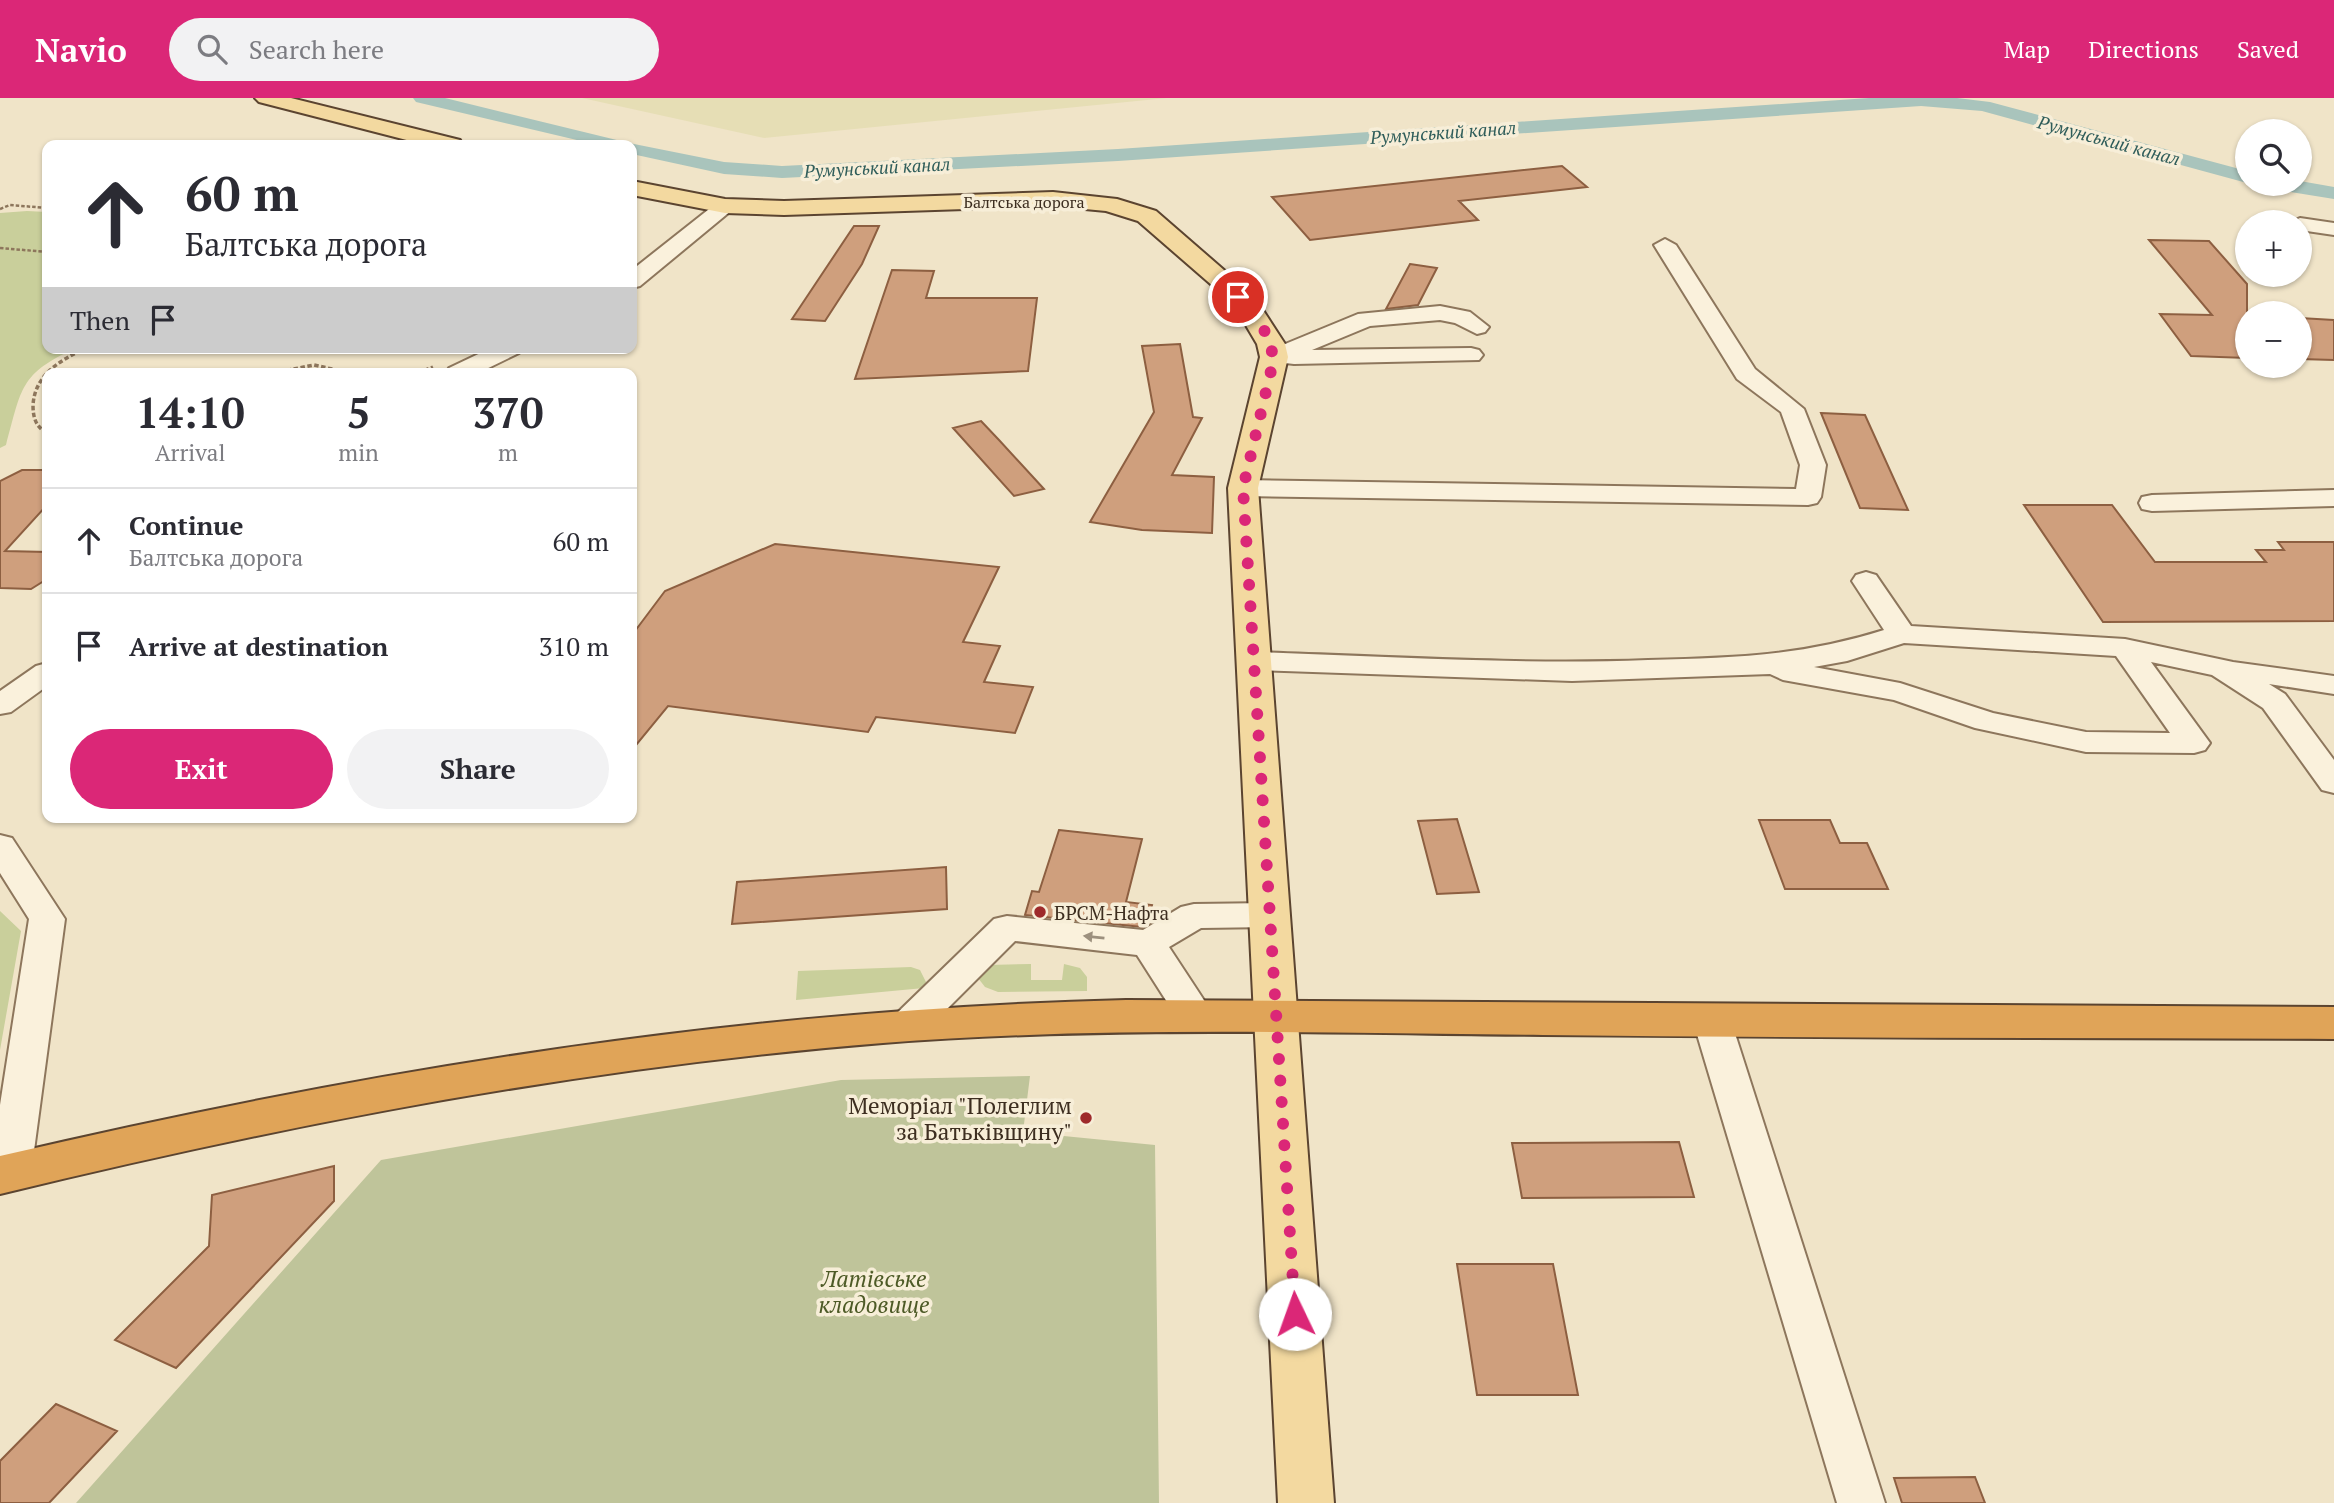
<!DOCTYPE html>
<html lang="en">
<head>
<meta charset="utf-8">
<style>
  :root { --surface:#fff; --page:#f2f2f3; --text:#2b2b33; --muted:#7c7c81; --line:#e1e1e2; --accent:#db2777 }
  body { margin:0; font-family:"PT Serif",serif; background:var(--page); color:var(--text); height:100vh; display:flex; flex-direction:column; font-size:26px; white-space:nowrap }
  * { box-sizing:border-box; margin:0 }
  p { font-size:23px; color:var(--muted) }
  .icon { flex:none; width:38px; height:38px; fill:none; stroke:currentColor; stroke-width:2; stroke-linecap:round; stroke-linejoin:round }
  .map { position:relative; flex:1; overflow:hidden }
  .drawer { position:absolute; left:42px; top:270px; width:595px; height:455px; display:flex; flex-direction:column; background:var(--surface); border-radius:14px; box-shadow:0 2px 5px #0004 }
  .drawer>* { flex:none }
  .top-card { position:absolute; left:42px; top:42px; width:595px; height:214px; border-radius:14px; box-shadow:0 2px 5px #0004; background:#fff; color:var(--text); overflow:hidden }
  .tools { position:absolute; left:2235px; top:21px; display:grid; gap:14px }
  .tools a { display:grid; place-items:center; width:77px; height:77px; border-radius:50%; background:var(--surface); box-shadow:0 2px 5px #0004; font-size:35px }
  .pin { position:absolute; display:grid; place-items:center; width:60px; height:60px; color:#fff; margin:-30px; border:4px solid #fff; border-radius:50%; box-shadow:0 2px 7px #0007 }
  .me { position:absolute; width:77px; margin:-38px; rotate:357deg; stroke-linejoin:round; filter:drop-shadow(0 0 5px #0008) }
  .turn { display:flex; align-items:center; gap:24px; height:147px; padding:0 28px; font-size:32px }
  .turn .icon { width:91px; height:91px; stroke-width:2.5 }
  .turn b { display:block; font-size:49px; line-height:60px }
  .then { display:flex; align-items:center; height:66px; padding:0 28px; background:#0003; gap:14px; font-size:26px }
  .eta { display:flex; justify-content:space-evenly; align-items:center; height:119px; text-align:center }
  .eta b { font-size:42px; font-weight:800; line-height:49px }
  .action { display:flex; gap:14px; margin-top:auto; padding:14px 28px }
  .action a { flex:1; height:80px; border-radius:42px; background:var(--accent); color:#fff; font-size:28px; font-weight:800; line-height:80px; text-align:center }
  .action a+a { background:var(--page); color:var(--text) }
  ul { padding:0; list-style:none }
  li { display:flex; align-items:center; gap:21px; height:105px; padding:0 28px; border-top:2px solid var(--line) }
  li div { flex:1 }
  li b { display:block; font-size:26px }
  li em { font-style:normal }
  header { display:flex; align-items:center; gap:42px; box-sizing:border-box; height:98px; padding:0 35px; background:var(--accent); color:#fff }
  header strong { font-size:33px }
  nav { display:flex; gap:38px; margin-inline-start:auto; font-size:24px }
  .search { width:490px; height:63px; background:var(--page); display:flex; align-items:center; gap:18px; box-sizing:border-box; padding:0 24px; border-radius:38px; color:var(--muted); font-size:26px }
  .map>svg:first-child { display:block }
</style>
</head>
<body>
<header>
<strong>Navio</strong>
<div class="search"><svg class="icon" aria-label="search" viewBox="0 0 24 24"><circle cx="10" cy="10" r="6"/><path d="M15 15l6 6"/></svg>Search here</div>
<nav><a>Map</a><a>Directions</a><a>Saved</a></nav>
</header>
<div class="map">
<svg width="2334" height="1405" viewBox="0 0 2334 1405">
  <rect width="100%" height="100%" fill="#f0e4c8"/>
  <path fill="#e6deb5" d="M582,0H1167L764,40Z"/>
  <path fill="#c9cf9b" d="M27,113L47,114V250H76C19,276 22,290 6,347L0,350V115Z
    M0,813L21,833L0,952Z
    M1031,866V882H1062L1064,866L1080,870L1087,879V893L998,894L985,889L978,880L988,867Z
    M911,869L920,872L926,884L924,890L796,902L798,873Z"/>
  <path fill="#bfc49a" d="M1030,978L1023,1034L1155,1047L1159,1405H76L381,1062L841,982Z"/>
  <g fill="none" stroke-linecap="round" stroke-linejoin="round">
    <path fill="#a9c4bc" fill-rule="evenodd" d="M413,0H445L629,45L724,64L782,68L1118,51L1869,0H1957L1990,4L2247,73V85L1982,13L1921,8L1118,63L782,80L724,76L632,56V47H598L416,4Z
      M2300,83L2334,89V101L2278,92L2268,86Z"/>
  </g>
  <path fill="#cf9f7d" stroke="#8d5f41" stroke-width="2" d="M1562,68L1587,89L1459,103L1478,122L1310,142L1272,99Z
    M854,128H879L862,166L825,223L792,221Z
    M2149,142L2209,143L2247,186V260L2191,258L2160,216L2212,217Z
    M1410,166L1437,170L1418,207L1386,211Z
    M892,172L934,173L926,200H1037L1028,273L855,281Z
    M2300,220L2334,222V262L2300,261Z
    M1180,246L1193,319L1202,320L1172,377L1214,379L1212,435L1142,432L1090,424L1154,314L1142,248Z
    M1821,315L1865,317L1908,412L1860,410Z
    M981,323L999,342L1044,391L1014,398L953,330Z
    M22,372H47V407L5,453L47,454V481L31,491L0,490V383Z
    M2024,407H2112L2155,464H2266L2256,452H2284L2278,444H2334V523L2103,524Z
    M775,446L999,469L963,544L1000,548L984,584L1033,589L1015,635L876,619L868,634L668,608L632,652V537L665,493Z
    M1457,721L1479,794L1437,796L1418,723Z
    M1759,722H1830L1840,745H1867L1888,791H1785Z
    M1059,732L1142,741L1126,804L1152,807L1147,827L1142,829L1025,817L1032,793L1039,794Z
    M946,769L947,811L732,826L737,784Z
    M1679,1044L1694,1099L1522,1100L1512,1045Z
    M334,1068V1103L176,1270L115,1242L209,1148L212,1097Z
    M1457,1166H1553L1578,1297H1477Z
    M56,1306L117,1333L49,1405H0V1363Z
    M1975,1379L1985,1405H1902L1894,1380Z"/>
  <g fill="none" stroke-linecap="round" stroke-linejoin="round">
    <defs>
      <path id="minor" d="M725,102L735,108L732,112L640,188L632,190V172L718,104Z
        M2300,120L2334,125V137L2300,132V124H2291Z
        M1665,141L1676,147L1755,271L1804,311L1826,367L1821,399L1817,405L1808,407L1243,398L1234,396L1230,390L1234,384L1243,382L1796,391L1800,367L1781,314L1737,281L1654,147Z
        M1440,208L1470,214L1489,229L1485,234L1477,236L1455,225L1440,222L1370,228L1312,252L1471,250L1479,252L1483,257L1479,262L1294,266C1284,264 1276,267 1266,264L1262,259L1266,254L1358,216Z
        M491,250H523L519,255L478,275H446L449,270Z
        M2334,392V408L2152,413L2142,411L2139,405L2142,399L2152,397Z
        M1866,474L1876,477L1911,528L2125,541L2233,564L2334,578V596L2269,586L2285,596L2334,662V695L2322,692L2263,610L2212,577L2151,564L2210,645L2205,652L2194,655L2086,654L1975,630L1894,602L1783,582L1770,576L1572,583L1255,572L1244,569L1240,563L1244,557L1255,554C1386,558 1517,567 1648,562C1735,560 1801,558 1884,532L1852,483L1856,477ZM1904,545L2116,558L2170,635L2086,634L1993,615L1900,585L1814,569L1847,563Z
        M47,565V588L11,614L0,616V593L36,568Z
        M0,737L12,740L65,821L31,1075L25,1087L10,1091L0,1088V1007L29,821L0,775Z
        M1271,805L1284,808L1289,817L1284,826L1271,829L1201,830L1169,849L1215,919L1209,929L1196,933L1183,929L1137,857L1015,843L920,938L907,942L894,938L888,928L894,918L994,821L1007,818L1143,832L1181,809L1194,806Z
        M1712,909L1725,913L1731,923L1885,1405H1837L1693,923L1699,913Z"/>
      <path id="major" d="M255,0H291L460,42L463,47H426L259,4Z
        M632,83L725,101L784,103L1053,94L1117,101L1156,113L1232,179L1261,209L1285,246L1288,259L1258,390L1334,1405H1278L1228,390L1260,259L1257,246L1241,219L1214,189L1138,123L1106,113L1053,108L784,117L725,115L632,97Z"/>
      <path id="highway" d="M1126,902L2334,909V941C2070,940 1807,940 1543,937C1323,935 1103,928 883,945C584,969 291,1025 0,1096V1058C371,971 745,911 1126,902Z"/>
    </defs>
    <use href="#minor" stroke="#8d765c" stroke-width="4"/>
    <use href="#major" stroke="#5b4430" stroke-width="4"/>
    <use href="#highway" stroke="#5b4430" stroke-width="4"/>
    <path stroke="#8d765c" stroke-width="2.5" stroke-dasharray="3.5 2" stroke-linecap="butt" d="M0,111L10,107L47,110
      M0,150L47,154"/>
    <path stroke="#8d765c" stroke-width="3.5" stroke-dasharray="4.5 2.5" stroke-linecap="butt" d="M273,275L314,267L350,275
      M418,275L433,269
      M47,335C36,329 33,320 33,307C35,276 61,262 86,250"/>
    <use href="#minor" fill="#faf1dc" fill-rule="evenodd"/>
    <use href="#major" fill="#f3d9a0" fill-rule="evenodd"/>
    <use href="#highway" fill="#e0a458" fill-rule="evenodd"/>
  </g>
  <defs><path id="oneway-solid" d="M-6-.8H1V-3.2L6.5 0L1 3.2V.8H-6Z" transform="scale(1.75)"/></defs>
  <use fill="#9c907e" href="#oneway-solid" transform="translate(1094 839) rotate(-174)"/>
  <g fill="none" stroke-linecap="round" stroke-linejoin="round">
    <path stroke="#db2777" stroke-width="12" stroke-dasharray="0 21.6" d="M1238,199L1266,235L1274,260L1243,390L1295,1216"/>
  </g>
  <g fill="#9e2a2b" stroke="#f7eed8" stroke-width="2.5">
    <circle cx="1040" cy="814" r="7"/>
    <circle cx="1086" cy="1020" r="7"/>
  </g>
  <g text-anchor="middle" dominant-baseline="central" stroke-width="7" stroke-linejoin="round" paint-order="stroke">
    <g font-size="16" fill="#3d2e20" stroke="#f7eed8">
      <text x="1024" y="104">Балтська дорога</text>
    </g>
    <g font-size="18" font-style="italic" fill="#2f5d5a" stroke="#f7eed8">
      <text transform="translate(1443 34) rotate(-4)">Румунський канал</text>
      <text transform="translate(2109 42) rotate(15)">Румунський канал</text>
      <text transform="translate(877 69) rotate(-3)">Румунський канал</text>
    </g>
    <g font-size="19" fill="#3d2e20" stroke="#f7eed8" text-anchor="start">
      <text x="1054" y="814">БРСМ-Нафта</text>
    </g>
    <g font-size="23" fill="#3d2e20" stroke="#f7eed8" text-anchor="end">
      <text x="1072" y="1007">Меморіал "Полеглим<tspan x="1072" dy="26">за Батьківщину"</tspan></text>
    </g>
    <g font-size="23" font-style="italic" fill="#4d5a26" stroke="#f7eed8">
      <text x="874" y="1180">Латівське<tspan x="874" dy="26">кладовище</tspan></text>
    </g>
  </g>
</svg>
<div class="tools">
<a><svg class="icon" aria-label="search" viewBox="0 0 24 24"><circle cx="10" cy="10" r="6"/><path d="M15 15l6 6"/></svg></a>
<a>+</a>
<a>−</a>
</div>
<div class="pin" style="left:1238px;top:199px;background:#d93025"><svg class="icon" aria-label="arrive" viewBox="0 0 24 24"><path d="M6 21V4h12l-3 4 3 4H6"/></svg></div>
<svg class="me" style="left:1295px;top:1216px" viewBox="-20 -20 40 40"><circle r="19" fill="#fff"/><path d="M0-13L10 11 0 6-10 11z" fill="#db2777"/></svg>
<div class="top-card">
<div class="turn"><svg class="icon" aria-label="ahead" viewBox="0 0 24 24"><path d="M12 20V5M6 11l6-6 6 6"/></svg><div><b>60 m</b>Балтська дорога</div></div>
<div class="then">Then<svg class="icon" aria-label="arrive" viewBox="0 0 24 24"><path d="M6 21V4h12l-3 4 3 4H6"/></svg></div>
</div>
<section class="drawer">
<div class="eta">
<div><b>14:10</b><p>Arrival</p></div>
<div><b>5</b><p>min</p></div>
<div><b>370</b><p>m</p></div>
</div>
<ul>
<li><svg class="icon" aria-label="ahead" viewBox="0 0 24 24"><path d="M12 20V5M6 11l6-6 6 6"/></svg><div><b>Continue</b><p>Балтська дорога</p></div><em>60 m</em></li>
<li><svg class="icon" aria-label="arrive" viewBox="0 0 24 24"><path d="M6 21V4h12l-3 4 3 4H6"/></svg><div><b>Arrive at destination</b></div><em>310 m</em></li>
</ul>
<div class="action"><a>Exit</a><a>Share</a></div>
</section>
</div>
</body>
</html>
